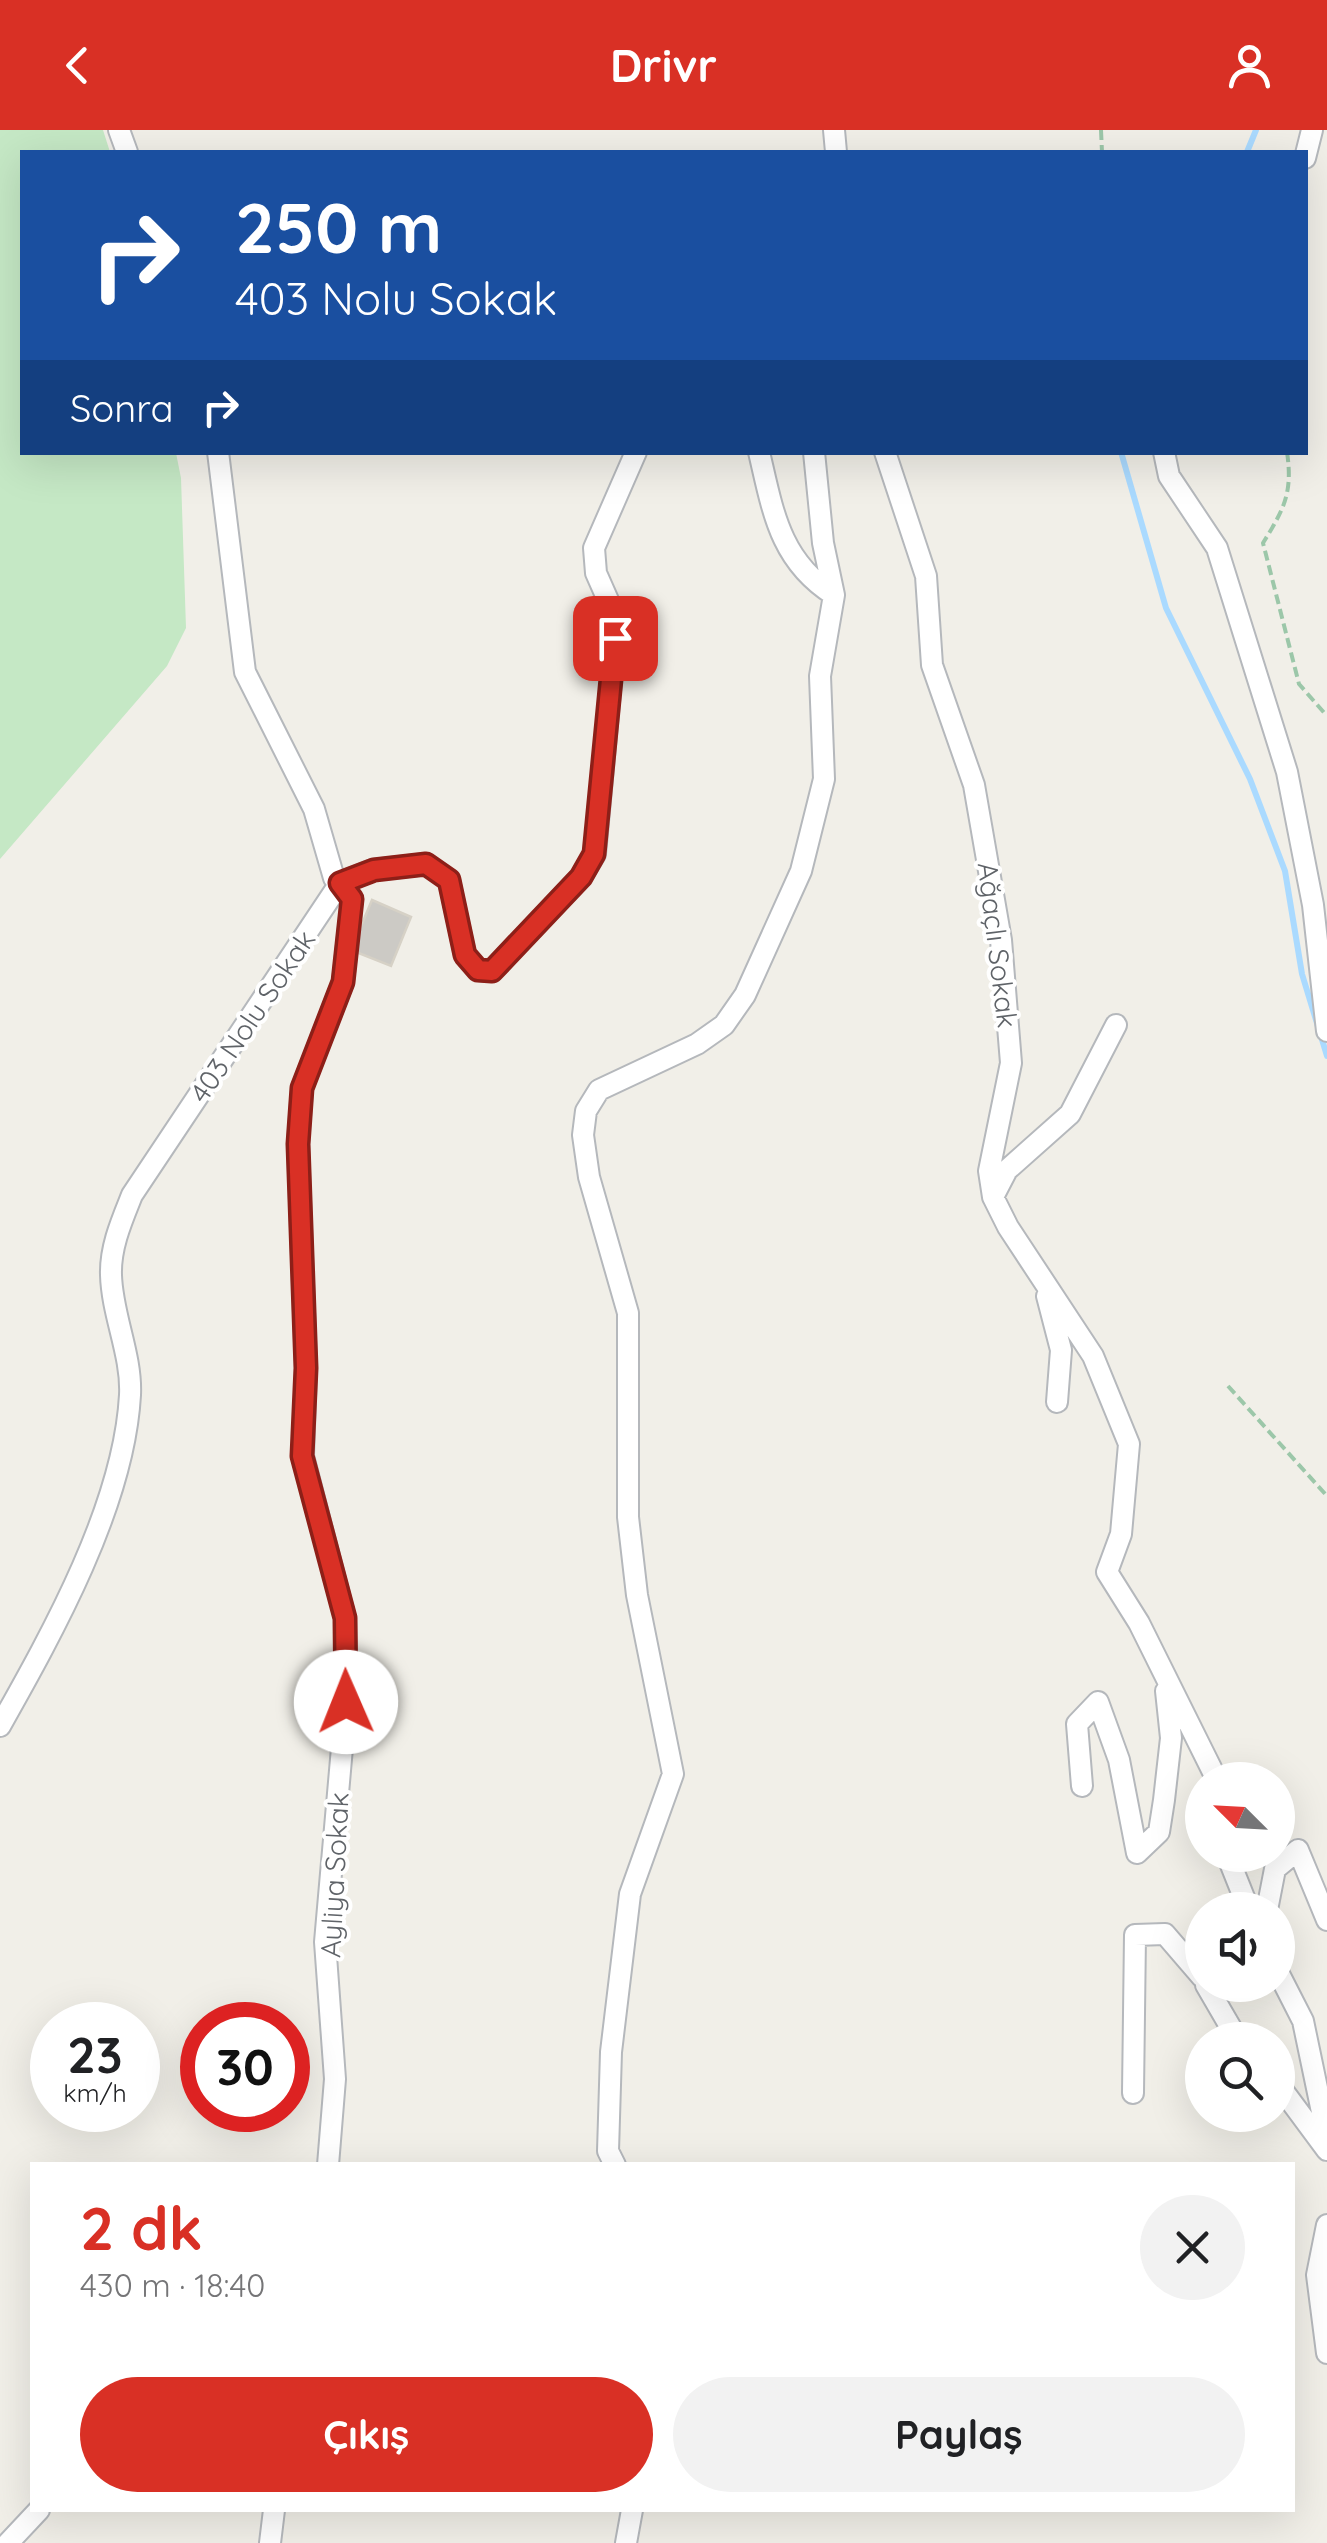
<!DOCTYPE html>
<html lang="tr">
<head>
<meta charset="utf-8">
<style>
  :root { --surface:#fff; --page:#f2f2f2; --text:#202124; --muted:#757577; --accent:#d93025 }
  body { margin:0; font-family:Quicksand,sans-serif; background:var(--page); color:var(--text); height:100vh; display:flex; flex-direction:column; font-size:38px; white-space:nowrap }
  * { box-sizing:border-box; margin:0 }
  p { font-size:32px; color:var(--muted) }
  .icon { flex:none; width:55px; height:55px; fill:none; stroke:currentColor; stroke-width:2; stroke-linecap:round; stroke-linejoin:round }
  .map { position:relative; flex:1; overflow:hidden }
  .side { position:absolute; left:30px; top:2032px; width:1265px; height:350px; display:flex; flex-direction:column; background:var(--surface); border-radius:0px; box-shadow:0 10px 40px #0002 }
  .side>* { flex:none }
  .hud { position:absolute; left:20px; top:20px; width:1288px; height:305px; border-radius:0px; box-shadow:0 10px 40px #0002; background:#1a4fa0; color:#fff; overflow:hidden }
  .needle { width:65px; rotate:294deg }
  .controls { position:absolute; left:1185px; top:1632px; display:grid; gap:20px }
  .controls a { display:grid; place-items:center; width:110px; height:110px; border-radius:50%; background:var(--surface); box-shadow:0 10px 40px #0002; font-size:50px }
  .speed { position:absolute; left:30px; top:1872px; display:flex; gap:20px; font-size:50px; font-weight:700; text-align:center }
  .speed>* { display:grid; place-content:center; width:130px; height:130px; border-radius:50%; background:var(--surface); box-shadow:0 10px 40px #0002; line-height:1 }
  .speed small { font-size:25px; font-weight:400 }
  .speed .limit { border:15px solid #d22; background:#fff; color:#111 }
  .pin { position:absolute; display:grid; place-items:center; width:85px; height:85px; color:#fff; margin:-42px; border-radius:20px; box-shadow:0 5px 15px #0006 }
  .me { position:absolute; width:110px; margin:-55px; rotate:359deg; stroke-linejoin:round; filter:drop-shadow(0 0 8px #0008) }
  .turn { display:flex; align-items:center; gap:35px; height:210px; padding:0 50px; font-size:45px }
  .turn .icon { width:130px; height:130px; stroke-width:2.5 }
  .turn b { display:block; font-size:70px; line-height:85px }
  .then { display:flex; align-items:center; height:95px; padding:0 50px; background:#0003; gap:20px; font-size:38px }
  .round { display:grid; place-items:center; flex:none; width:105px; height:105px; border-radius:52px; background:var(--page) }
  .headline { display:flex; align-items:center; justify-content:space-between; height:170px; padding:0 50px }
  h1 { font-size:60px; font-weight:800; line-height:75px; color:var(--accent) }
  .cta { display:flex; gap:20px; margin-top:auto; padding:20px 50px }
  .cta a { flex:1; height:115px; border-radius:60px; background:var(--accent); color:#fff; font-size:40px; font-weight:800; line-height:115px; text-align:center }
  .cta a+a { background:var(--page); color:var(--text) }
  header { display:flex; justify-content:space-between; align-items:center; height:130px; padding:0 50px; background:var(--accent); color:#fff; font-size:45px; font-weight:800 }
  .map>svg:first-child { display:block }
</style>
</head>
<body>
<header><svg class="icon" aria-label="back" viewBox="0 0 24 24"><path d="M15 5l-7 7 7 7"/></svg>Drivr<svg class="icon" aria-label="person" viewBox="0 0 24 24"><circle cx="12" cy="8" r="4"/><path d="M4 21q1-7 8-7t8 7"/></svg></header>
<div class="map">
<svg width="1327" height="2413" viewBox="0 0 1327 2413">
  <rect width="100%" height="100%" fill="#f1efe8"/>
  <path fill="#c5e8c5" d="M0,0H103L110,22H22V322L176,323L181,348L186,498L167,536L0,729Z"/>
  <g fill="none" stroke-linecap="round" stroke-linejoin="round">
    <path stroke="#aadaff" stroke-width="6" d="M1247,22L1256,0
      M1121,322L1166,478L1250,649L1285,741L1302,844L1327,926"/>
  </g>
  <path fill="#cccac5" stroke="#d6d1c6" stroke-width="2.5" d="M372,770L411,787L391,836L351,820Z"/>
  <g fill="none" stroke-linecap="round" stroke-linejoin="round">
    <defs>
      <path id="minor" d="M119,0L127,22
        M834,0L836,22
        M1305,28L1312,0
        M218,322L245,542L314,679L334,748L352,769L343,852L302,958L298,1014L306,1238L303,1326L345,1488L346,1572L325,1812L335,1949L328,2035
        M759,322C773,382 780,431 834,465
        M885,322L926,446L932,535L974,655L1001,810L1011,933L989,1041L993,1067L1008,1097L1093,1226L1129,1314L1121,1404L1107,1442L1139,1493L1217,1650
        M1164,322L1169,346L1217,418L1287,642L1313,775L1327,901
        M993,1067L1007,1040L1070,984L1116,895
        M1047,1166L1061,1220L1057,1272
        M0,1596C53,1502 124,1375 130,1265C132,1225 112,1185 111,1145C110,1117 122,1090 132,1065L340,753L373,740L426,734L449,750L465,825L478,840L492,841L581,747L595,724L615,507L611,477L596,443L594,418L636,322
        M1082,1656L1077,1594L1098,1572L1119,1630L1137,1723L1159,1702L1164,1670L1171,1608L1166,1561
        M1227,1725L1249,1780
        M1267,1780L1275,1739L1298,1720L1327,1790
        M1278,1842L1303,1891L1327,2006
        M1206,1855L1238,1910
        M1278,1954L1327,2020
        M1133,1963L1135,1805L1165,1804L1202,1847
        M615,2035L608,2021L611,1922L630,1764L673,1644L637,1465L628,1387V1183L589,1047L583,1005L586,981L599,960L697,914L724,895L745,865L801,741L824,649L820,546L834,465L823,413L814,322
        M1327,2095L1317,2145L1327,2223
        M8,2413L39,2380
        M270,2413L274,2380
        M626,2413L632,2380"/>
    </defs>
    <use href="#minor" stroke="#b5b8bc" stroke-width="24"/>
    <path stroke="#9cc7a9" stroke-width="4" stroke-dasharray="10 5" stroke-linecap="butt" d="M1101,0L1102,22
      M1287,322C1293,363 1284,379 1263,413L1299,554L1327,586
      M1228,1256L1327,1366"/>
    <use href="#minor" stroke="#fff" stroke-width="20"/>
  </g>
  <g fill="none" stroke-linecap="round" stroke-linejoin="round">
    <defs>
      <path id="route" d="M346,1572L345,1488L302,1326L306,1238L298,1014L302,958L343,852L352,769L340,753L374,740L426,734L449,750L465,825L478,840L492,841L581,747L594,724L615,508"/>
    </defs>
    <use href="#route" stroke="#8d1f18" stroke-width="25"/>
    <use href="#route" stroke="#d93025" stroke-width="18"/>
  </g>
  <g text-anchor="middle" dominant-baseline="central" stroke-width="8" stroke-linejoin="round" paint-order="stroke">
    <g font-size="28" fill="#5f6368" stroke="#fff">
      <text transform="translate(998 815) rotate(83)">Ağaçlı Sokak</text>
      <text transform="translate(252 886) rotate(-56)">403 Nolu Sokak</text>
      <text transform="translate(334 1745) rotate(-87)">Ayliya Sokak</text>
    </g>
  </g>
</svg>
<div class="controls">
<a><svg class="needle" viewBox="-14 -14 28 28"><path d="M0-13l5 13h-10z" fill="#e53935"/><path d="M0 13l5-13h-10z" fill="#757577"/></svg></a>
<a><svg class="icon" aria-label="sound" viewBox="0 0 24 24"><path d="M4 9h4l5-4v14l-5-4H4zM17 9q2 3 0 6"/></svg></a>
<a><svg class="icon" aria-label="search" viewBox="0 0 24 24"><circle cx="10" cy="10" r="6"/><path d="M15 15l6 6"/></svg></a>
</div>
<div class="speed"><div>23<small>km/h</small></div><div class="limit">30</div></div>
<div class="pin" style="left:615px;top:508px;background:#d93025"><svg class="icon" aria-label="arrive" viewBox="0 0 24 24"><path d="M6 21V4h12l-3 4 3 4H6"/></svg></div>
<svg class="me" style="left:346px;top:1572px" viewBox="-20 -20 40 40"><circle r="19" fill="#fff"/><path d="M0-13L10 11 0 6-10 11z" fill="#d93025"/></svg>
<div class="hud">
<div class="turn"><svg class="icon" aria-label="right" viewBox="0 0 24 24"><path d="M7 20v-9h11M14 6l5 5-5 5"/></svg><div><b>250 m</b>403 Nolu Sokak</div></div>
<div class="then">Sonra<svg class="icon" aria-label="right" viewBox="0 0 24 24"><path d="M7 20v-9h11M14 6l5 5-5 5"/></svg></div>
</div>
<section class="side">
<div class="headline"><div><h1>2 dk</h1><p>430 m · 18:40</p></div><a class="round"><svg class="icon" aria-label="close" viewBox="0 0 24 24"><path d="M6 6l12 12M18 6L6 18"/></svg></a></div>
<div class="cta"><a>Çıkış</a><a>Paylaş</a></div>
</section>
</div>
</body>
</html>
